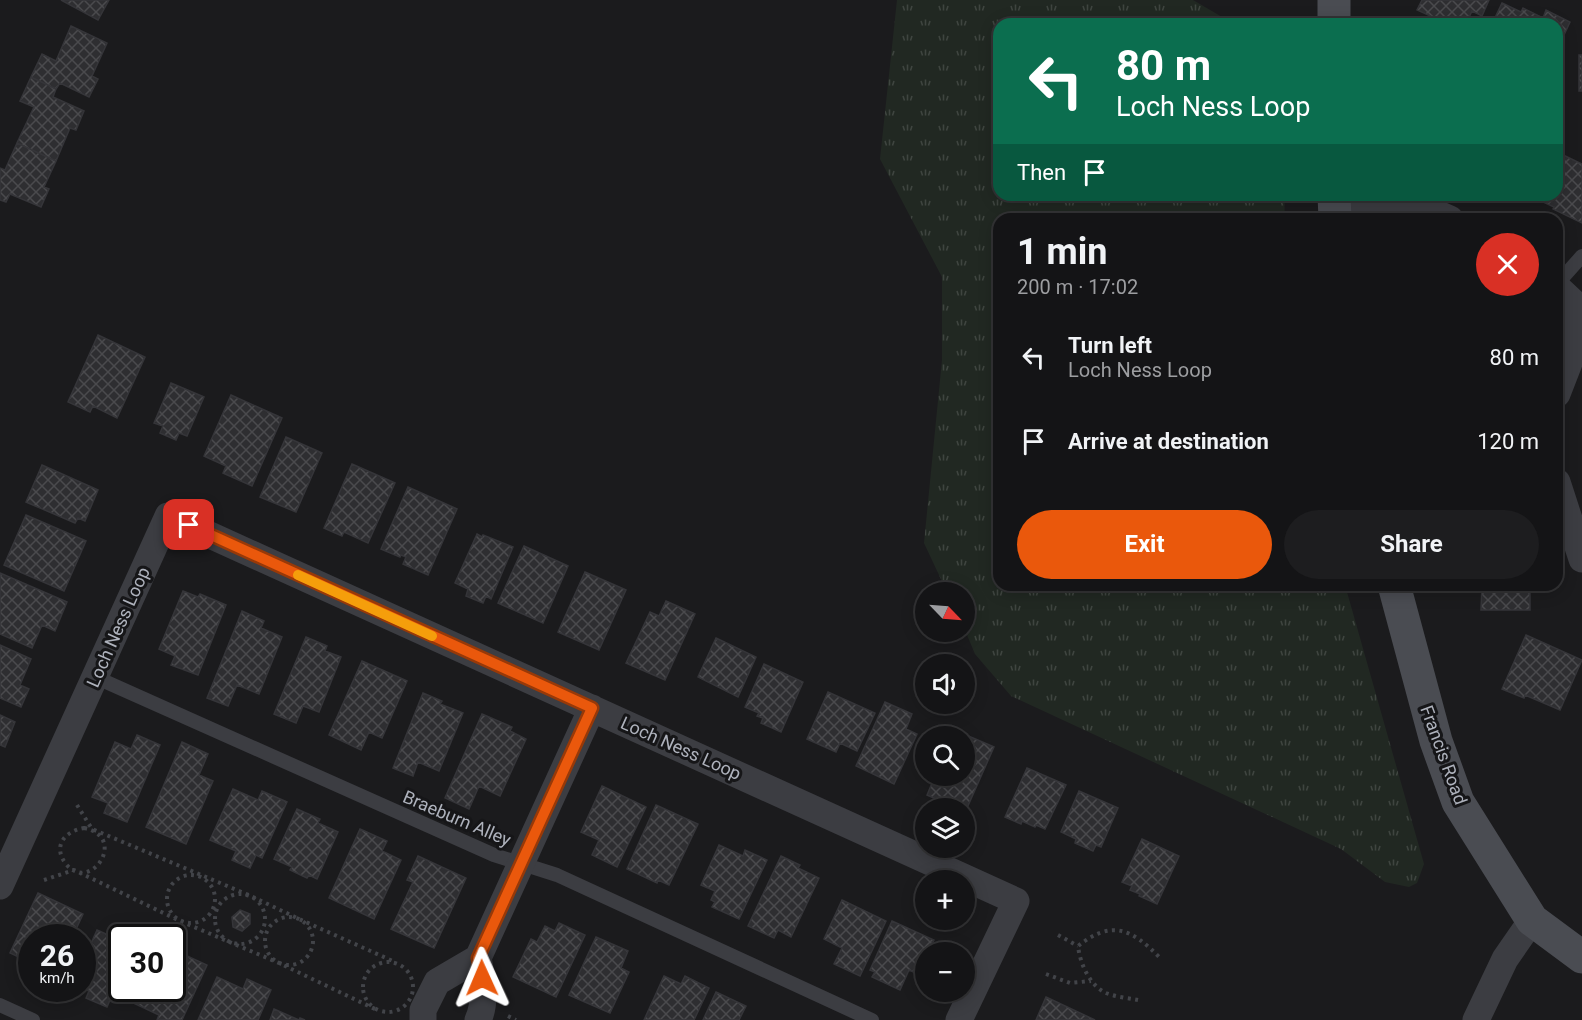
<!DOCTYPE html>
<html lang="en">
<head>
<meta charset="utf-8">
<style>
  :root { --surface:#141416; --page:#1d1d1f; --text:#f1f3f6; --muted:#9d9ea1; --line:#333335; --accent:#ea580c }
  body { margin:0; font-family:Roboto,sans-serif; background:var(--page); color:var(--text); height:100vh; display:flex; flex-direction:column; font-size:22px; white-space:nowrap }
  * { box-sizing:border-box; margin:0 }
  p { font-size:20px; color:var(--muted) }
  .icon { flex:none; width:33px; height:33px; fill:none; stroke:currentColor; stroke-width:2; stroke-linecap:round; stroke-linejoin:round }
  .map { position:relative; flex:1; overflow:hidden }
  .drawer { position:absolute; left:993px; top:213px; width:570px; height:378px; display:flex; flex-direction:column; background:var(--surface); border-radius:18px; box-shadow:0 3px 15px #0003,0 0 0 2px var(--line) }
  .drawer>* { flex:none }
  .banner { position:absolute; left:993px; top:18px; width:570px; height:183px; border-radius:18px; box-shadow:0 3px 15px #0003,0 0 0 2px var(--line); background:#0b6e4f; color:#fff; overflow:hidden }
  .needle { width:39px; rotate:115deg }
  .buttons { position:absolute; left:915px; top:582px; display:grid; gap:12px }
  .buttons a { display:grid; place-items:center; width:60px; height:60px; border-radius:50%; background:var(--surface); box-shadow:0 3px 15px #0003,0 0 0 2px var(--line); font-size:30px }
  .speed { position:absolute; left:18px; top:924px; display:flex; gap:12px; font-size:30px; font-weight:700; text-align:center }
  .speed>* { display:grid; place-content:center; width:78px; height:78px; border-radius:50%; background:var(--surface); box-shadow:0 3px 15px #0003,0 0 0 2px var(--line); line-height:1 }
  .speed small { font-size:15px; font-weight:400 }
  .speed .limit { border:3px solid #111; border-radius:9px; background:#fff; color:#111 }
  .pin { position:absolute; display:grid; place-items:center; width:51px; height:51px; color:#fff; margin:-26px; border-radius:12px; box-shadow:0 3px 9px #0006 }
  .me { position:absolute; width:66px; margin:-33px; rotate:359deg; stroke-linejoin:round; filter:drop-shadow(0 0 4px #0008) }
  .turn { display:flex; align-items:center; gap:21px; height:126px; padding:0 24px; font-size:27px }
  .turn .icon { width:78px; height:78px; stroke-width:2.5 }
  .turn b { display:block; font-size:42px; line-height:51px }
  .then { display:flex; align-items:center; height:57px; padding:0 24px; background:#0003; gap:12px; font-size:22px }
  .round { display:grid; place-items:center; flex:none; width:63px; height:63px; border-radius:32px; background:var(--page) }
  .head { display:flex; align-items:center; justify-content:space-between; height:102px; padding:0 24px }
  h1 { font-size:36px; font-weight:700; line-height:45px }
  .cta { display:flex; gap:12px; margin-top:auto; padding:12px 24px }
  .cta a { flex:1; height:69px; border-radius:36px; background:var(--accent); color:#fff; font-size:24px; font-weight:700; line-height:69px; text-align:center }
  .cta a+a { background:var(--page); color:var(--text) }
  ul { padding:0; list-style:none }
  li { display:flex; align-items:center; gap:18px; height:84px; padding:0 24px }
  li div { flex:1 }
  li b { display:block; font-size:22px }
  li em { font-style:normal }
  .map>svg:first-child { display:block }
</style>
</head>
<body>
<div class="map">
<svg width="1582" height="1020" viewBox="0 0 1582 1020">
  <defs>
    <pattern id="grass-tufts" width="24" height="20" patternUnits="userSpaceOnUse" patternTransform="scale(1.5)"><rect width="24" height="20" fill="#212822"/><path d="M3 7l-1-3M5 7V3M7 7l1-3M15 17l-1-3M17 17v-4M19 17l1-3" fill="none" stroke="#3f4540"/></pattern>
    <pattern id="building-cross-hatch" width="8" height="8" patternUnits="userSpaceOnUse" patternTransform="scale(1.5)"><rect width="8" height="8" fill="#2e2e31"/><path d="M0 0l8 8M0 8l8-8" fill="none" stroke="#4a4a4d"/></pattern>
  </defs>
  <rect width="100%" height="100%" fill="#1b1b1d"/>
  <path fill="url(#grass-tufts)" d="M897,0H1193L1234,24H999V195H1284L1285,219H999V585H1345L1424,864L1417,883L1409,887L1385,882L1341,849L1011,696L975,654L965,630L964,592H947L924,543L942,360V277L880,159Z"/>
  <path fill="url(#building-cross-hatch)" stroke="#353539" stroke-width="1.5" d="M61,0H109L98,20Z
    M1422,0H1489L1482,16L1472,11L1466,24H1448L1417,10Z
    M1502,3L1521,12L1523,8L1543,18L1546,10L1570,22L1557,50V24H1492Z
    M71,26L107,43L92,76L98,79L89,97L60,83L56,89L31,77L42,54L56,61Z
    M1579,55H1582V91H1579Z
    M31,77L56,89L53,97L84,111L76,130L70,128L56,161L17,143L34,107L20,101Z
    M17,143L56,161L44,187L49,189L41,207L10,194L6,202L0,200V168L5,170Z
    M1557,152L1582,164V223L1553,209L1554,207L1535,198L1536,195H1557Z
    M98,335L145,357L117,418L93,406L90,412L68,402Z
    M171,383L204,397L187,436L179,433L176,440L160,433L163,426L154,423Z
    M231,395L282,418L252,486L223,473L226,466L204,456Z
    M286,437L322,453L296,512L260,497Z
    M352,464L395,483L368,543L344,532L342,536L324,528Z
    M42,465L98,490L85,521L78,518L75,523L26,502Z
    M408,487L457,509L428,575L403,564L406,557L401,555L400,557L381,549Z
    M26,515L86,541L64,591L4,565Z
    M477,534L482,537L483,535L513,547L491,599L486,596L483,603L466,596L468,589L455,583Z
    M524,546L568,566L543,623L498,603Z
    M585,572L626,590L599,650L558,632Z
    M0,573L67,602L55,631L42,625L32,648L0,634Z
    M1482,585H1530V610H1481Z
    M183,591L198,597L200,594L226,605L198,675L171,665L175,656L159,649Z
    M666,601L695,614L665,680L626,663L650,612L659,616Z
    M242,611L264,621L261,628L282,637L259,694L237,685L228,706L207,698Z
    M1526,635L1582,660L1560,710L1525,695L1524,698L1502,689Z
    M306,637L327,646L325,651L341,657L319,712L303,706L296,723L274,714Z
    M716,638L756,657L738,697L698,677Z
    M0,645L31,659L20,685L29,689L21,707L0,698Z
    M362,661L407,681L382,738L369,732L361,750L329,735Z
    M764,664L803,682L781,732L761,723L763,718L757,716L759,713L745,707Z
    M828,692L875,713L857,751L840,743L836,752L807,739Z
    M423,693L442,701L440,704L463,713L439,771L418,762L413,776L393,768Z
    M885,702L912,714L906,729L917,734L894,784L856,766Z
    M482,714L512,727L510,731L526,739L500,796L479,786L469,809L445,798Z
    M0,715L15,722L5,747L0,745Z
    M137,735L160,745L127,822L104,813L108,803L92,797L115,742L131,749Z
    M966,735L994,747L967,808L945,798L943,802L927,795L935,776H964V738Z
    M182,742L208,754L199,775L213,781L186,844L146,827Z
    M1027,768L1066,785L1045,829L1036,825L1035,827L1022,821L1021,824L1005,817Z
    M602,786L646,807L617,867L592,855L599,840L581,832Z
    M233,789L258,800L262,791L287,802L262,858L256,855L250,868L232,860L236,851L210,840Z
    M1079,791L1118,808L1101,847L1096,845L1093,851L1075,843L1076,839L1061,832Z
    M656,805L698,824L669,885L658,880L657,883L627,869Z
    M297,809L320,819L318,823L338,832L317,879L309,875L307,878L290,870L292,867L274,859Z
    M360,829L387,841L382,851L401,860L374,919L329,898Z
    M1142,839L1179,856L1157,904L1139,896L1140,894L1130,890L1132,886L1122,882Z
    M719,845L743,856L745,850L767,860L739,919L712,907L715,902L711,900L715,891L701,885Z
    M418,856L466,878L434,948L391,929L413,882L407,880Z
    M781,856L800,865L798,868L819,878L791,937L778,930L774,938L748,926Z
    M38,893L83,914L72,938H32V968L25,965L27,961L10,953Z
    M842,900L886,921L860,976L834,964L842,948L824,939Z
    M240,910L250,914V924L242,931L233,927L232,917Z
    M892,921L934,940L928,952H926V958L918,974L909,970L900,990L872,977L875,972L870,970Z
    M559,923L585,935L556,997L513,977L531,939L537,942L545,926L555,931Z
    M97,930L122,941V988L116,986L107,1007L86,998L89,991L82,988V964Z
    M596,937L628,951L621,968L629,972L610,1013L569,995Z
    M172,949L207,965L182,1020H157L159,1015L131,1002L137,988H172Z
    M664,976L681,984L685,976L709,988L694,1020H644Z
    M217,977L243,989L247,979L271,990L258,1020H198Z
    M716,992L746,1006L739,1020H703Z
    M1046,997L1095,1020H1036Z
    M274,1009L299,1020L300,1018L305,1020H270Z"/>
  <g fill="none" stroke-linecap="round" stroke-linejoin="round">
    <path stroke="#424449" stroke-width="4" stroke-dasharray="3 4.5" stroke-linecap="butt" d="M77,805L92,829L251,896L299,919L395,962
      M84,828C129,837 90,894 66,864C52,846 65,831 84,828Z
      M167 899a24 24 0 1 1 48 0a24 24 0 1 1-48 0Z
      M44,880L74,870L180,921L279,963L375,1009
      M215 919a25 25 0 1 1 50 0a25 25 0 1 1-50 0Z
      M265 941a24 24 0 1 1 48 0a24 24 0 1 1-48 0Z
      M1058,935L1078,946
      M363 987a25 25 0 1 1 50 0a25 25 0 1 1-50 0Z
      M1046,974L1070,983L1091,981
      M1138,1000C1128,998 1116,997 1106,993C1089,985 1080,963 1078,946C1112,919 1132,929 1160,958
      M508,1016L516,1020"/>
    <path stroke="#3c3d42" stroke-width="14" d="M1557,284L1582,256
      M95,677L494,855L557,875L872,1020
      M0,1005L33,1020"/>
    <path stroke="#3c3d42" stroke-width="27" d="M1334,202L1374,201L1415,211L1441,215L1450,219
      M1557,287L1573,302L1579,337L1557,394
      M1557,482L1582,559
      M0,886L168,516L1016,901L959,1020
      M423,1020V1010L437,982L478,958L592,708
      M478,1020C487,1001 482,978 478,958
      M1476,1020L1505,959L1532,920"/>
    <path stroke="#4a4c52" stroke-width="33" d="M1334,24V0
      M1334,195L1335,219
      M1394,585L1436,741L1458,802L1532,920L1582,957"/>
  </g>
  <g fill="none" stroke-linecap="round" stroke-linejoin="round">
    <defs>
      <path id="route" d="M189,525L592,708L478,958L482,978"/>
    </defs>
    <use href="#route" stroke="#983908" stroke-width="15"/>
    <use href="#route" stroke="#ea580c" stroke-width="10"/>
    <path stroke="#f59e0b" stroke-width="10" d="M298,575L432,636"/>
  </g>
  <g text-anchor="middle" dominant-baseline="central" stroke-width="6" stroke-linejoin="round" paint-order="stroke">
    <g font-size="18" fill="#aeb2bc" stroke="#161618">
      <text transform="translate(118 627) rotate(-66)">Loch Ness Loop</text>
      <text transform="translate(681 748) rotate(24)">Loch Ness Loop</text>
      <text transform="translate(1444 755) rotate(70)">Francis Road</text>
      <text transform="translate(457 818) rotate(23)">Braeburn Alley</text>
    </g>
  </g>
</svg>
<div class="buttons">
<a><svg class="needle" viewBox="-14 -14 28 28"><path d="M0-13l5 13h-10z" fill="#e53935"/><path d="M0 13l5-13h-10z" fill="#9d9ea1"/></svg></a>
<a><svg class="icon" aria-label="sound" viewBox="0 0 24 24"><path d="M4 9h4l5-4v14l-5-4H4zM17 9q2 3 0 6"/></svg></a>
<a><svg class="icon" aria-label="search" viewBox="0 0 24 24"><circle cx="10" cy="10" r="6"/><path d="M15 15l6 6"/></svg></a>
<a><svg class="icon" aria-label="layers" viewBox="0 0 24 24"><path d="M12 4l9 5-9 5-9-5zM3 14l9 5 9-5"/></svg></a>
<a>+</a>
<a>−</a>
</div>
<div class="speed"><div>26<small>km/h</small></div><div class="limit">30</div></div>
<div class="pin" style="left:189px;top:525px;background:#d93025"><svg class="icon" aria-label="arrive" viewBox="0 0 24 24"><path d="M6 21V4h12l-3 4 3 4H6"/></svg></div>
<svg class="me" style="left:482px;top:978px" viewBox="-20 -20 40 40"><path d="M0-17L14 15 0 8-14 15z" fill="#ea580c" stroke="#fff" stroke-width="4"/></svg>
<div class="banner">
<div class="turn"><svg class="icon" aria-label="left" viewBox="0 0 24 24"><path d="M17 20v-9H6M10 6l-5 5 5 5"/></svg><div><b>80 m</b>Loch Ness Loop</div></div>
<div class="then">Then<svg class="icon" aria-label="arrive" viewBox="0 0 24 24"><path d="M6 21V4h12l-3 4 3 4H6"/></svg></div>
</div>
<section class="drawer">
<div class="head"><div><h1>1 min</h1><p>200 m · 17:02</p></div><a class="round" style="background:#d93025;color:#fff"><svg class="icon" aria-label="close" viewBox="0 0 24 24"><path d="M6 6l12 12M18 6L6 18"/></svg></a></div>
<ul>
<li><svg class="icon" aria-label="left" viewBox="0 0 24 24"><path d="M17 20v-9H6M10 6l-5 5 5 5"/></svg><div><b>Turn left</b><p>Loch Ness Loop</p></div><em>80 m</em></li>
<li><svg class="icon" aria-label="arrive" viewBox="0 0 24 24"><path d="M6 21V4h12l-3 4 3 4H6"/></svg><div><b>Arrive at destination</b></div><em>120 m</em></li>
</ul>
<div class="cta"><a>Exit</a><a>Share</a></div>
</section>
</div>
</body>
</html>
